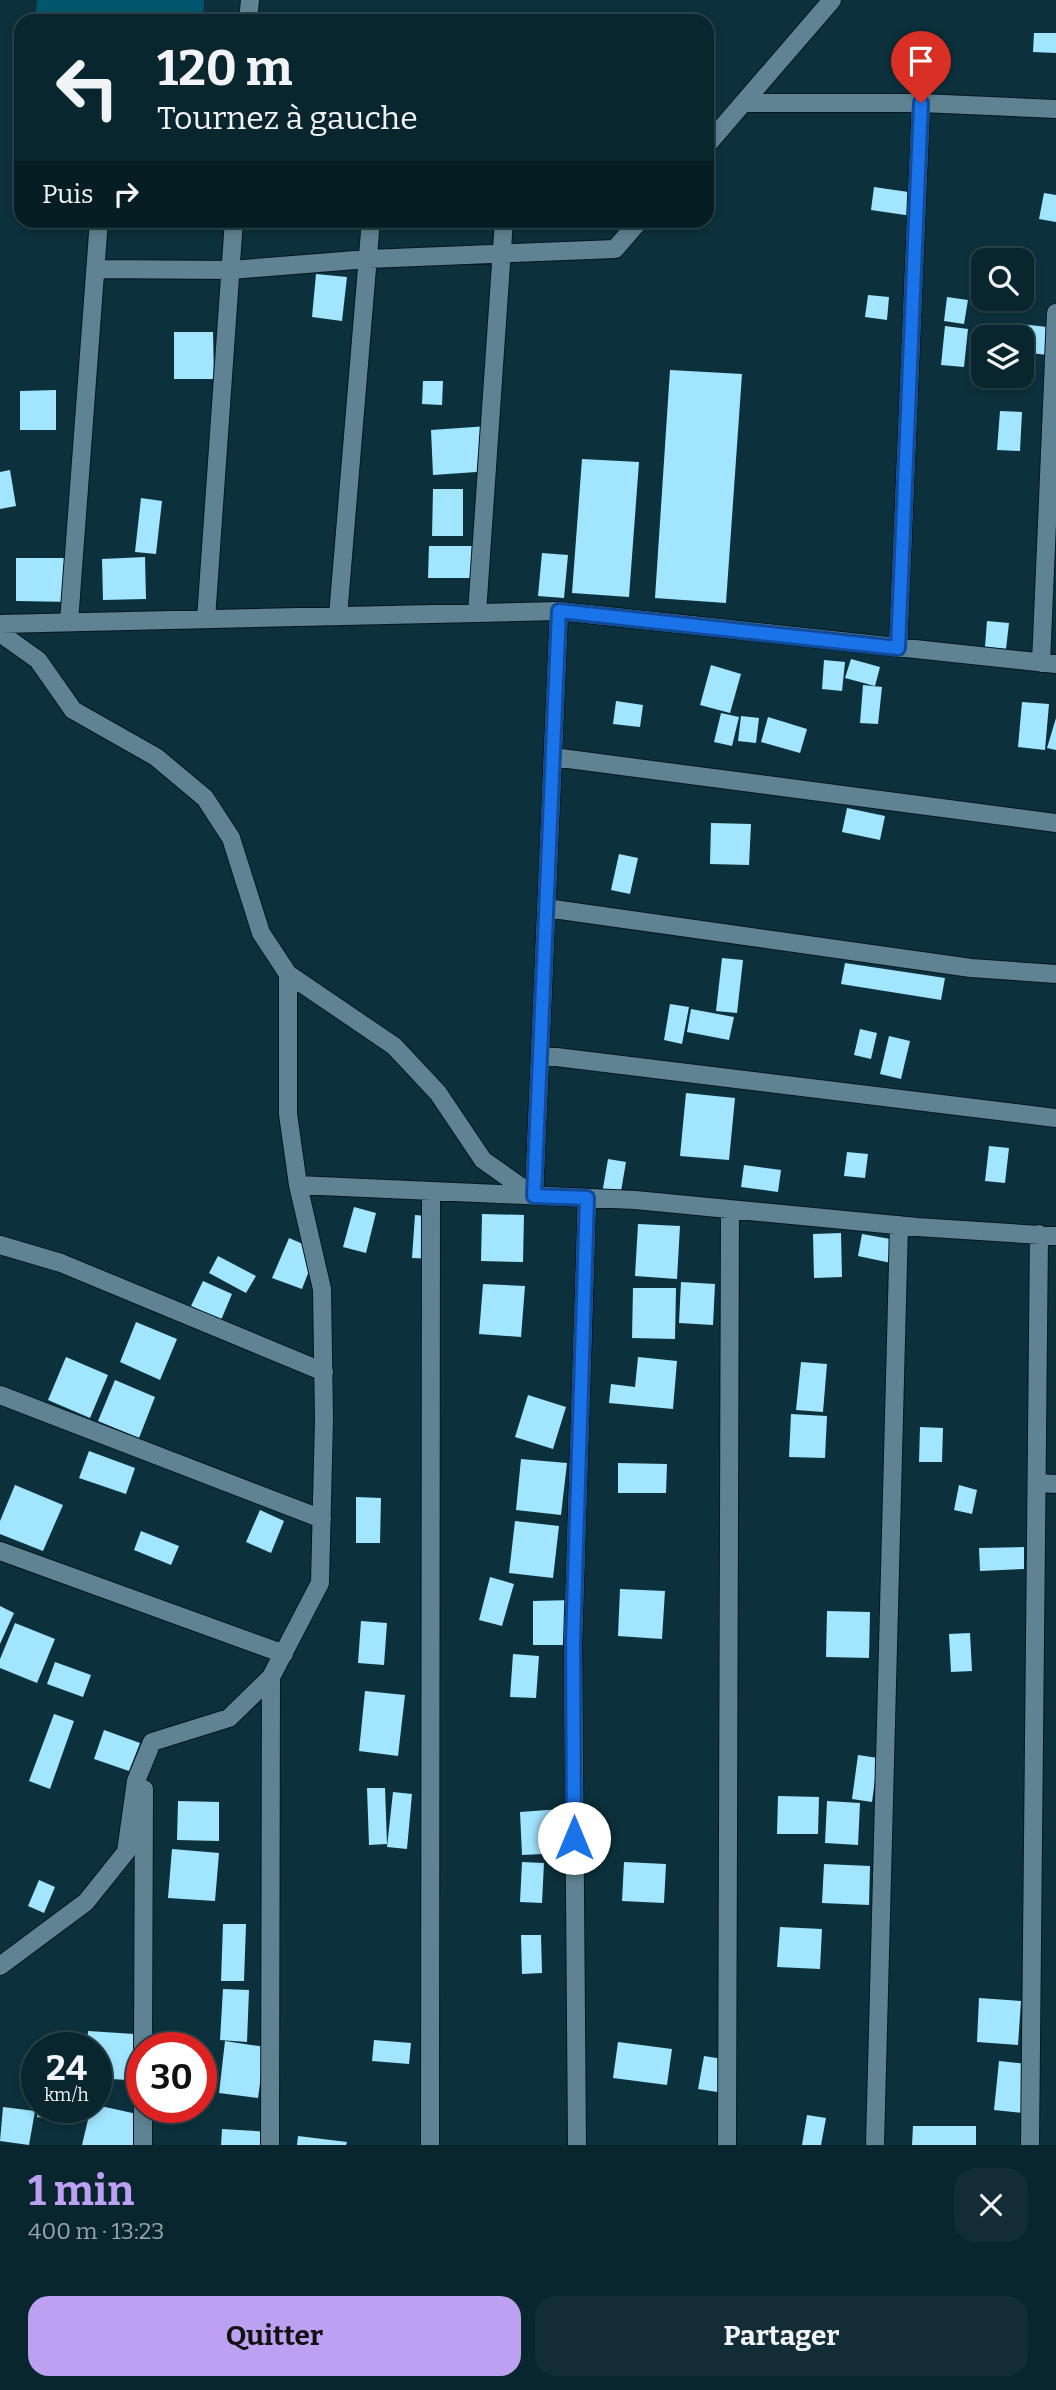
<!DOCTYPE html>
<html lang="fr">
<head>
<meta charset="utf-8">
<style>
  :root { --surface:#09252e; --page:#122d36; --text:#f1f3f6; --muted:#99a5aa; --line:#29424a; --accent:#bca0f2 }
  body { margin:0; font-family:Bitter,serif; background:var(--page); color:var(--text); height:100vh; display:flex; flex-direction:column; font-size:26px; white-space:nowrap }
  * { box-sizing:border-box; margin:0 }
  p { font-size:23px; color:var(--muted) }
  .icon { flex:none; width:38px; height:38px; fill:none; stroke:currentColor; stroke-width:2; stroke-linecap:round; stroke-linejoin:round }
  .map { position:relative; height:2145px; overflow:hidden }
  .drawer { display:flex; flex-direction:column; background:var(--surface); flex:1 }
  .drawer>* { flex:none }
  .guide { position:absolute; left:14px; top:14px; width:700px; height:214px; border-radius:21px; box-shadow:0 4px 10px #0003,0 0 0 2px var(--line); background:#09252e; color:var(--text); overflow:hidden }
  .controls { position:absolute; left:971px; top:248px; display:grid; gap:14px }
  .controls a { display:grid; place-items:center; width:63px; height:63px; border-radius:14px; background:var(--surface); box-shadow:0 4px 10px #0003,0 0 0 2px var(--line); font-size:35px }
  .speed { position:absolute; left:21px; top:2032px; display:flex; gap:14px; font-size:35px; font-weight:700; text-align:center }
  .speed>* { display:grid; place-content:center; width:91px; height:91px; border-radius:50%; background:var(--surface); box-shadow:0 4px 10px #0003,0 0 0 2px var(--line); line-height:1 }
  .speed small { font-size:18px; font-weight:400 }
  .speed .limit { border:10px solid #d22; background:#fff; color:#111 }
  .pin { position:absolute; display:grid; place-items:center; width:60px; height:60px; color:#fff; margin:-72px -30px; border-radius:50% 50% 50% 0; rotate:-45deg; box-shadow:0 0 7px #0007 }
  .pin .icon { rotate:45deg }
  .me { position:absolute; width:77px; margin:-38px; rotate:0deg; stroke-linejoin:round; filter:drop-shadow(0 0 5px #0008) }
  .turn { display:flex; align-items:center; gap:24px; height:147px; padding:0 28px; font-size:32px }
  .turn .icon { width:91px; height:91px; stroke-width:2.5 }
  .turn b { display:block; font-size:49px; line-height:60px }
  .then { display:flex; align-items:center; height:66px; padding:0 28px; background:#0003; gap:14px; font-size:26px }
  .round { display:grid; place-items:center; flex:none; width:74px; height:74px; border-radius:21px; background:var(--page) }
  .head { display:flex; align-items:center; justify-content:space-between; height:119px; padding:0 28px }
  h1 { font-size:42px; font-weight:700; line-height:52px; color:var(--accent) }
  .cta { display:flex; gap:14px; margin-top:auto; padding:14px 28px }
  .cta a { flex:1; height:80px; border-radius:21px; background:var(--accent); color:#111; font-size:28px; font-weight:700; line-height:80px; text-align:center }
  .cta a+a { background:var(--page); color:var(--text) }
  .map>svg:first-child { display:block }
</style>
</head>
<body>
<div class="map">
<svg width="1056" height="2145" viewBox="0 0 1056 2145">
  <rect width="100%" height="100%" fill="#0c313d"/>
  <path fill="#01556c" d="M37,0H204L203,21H42L36,13Z"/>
  <path fill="#a2e5ff" d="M1034,33H1056V53L1033,52Z
    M874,187L915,193L912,216L871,210Z
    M1044,193L1056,195V222L1039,219Z
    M316,274L347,277L342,321L312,317Z
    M868,295L889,297L887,320L865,317Z
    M947,297L968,300L964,324L944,321Z
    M1021,324L1056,328V356L1022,352Z
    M945,326L968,329L964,367L941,365Z
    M174,332H213L214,379H174Z
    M670,370L742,374L726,603L655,598Z
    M423,381H443L442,405L422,404Z
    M56,390V430H20V391Z
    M1000,411L1022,412L1020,451L997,450Z
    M488,426L491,471L433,475L431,430Z
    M582,459L639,462L629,597L572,593Z
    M10,470L16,506L0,509V472Z
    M433,489H463V536H432Z
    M141,498L162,501L156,554L135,552Z
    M429,546H472L471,578H428Z
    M542,553L568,555L564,598L538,596Z
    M145,557L146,599L103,600L102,559Z
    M16,558H73L72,602L16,601Z
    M987,621L1009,623L1006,649L985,647Z
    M851,659L880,667L875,686L845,678Z
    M824,660L845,662L842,691L822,689Z
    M711,665L741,674L730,713L700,705Z
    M863,685L882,687L878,724L860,723Z
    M616,701L643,705L640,727L613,724Z
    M1022,702L1049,704L1045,750L1018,747Z
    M721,713L739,717L732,746L714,742Z
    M741,716L759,718L756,743L738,741Z
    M768,717L807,729L800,753L761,742Z
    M1056,718V750L1047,748Z
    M847,808L885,816L880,840L842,832Z
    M711,823L751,824L749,865L710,864Z
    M619,854L638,858L630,894L611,890Z
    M722,958L743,960L737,1013L716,1011Z
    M845,963L945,978L941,1000L841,984Z
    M670,1004L689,1007L682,1044L664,1040Z
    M691,1009L734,1017L729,1040L687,1032Z
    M860,1029L877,1033L871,1059L854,1055Z
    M889,1036L910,1041L901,1079L880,1074Z
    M686,1093L735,1098L729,1160L680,1156Z
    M989,1146L1009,1148L1005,1183L985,1181Z
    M847,1152L868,1154L865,1178L844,1176Z
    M608,1159L626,1162L620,1197L602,1194Z
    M744,1165L781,1170L778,1192L741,1187Z
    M354,1207L376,1213L366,1253L343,1247Z
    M482,1214L524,1215L523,1262L481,1261Z
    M415,1215L437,1217L434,1259L412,1258Z
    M638,1224L680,1226L677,1279L635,1276Z
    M841,1233L842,1277L814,1278L813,1234Z
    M862,1234L896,1240L891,1263L858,1256Z
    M289,1238L317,1250L302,1289L272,1278Z
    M218,1256L256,1276L246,1293L209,1273Z
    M203,1281L232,1294L221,1320L191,1306Z
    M681,1282L715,1284L713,1325L679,1323Z
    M483,1284L525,1286L521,1337L479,1334Z
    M633,1288H676L675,1339L632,1338Z
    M136,1322L177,1339L160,1380L120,1362Z
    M66,1357L108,1375L90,1418L48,1400Z
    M638,1357L677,1361L673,1409L609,1403L611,1384L635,1387Z
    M801,1362L827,1364L823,1412L796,1410Z
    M115,1380L155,1397L139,1438L98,1421Z
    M528,1395L566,1407L553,1449L515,1437Z
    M791,1414L827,1416L825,1458L789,1457Z
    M920,1427L943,1428L942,1462H919Z
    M89,1451L135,1468L126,1494L79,1478Z
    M521,1459L567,1463L561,1515L516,1510Z
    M618,1463L667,1464L666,1493H618Z
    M15,1485L63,1505L43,1551L0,1534V1521Z
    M959,1485L977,1490L972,1514L954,1510Z
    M356,1497L381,1498L380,1543H356Z
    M260,1510L284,1521L271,1553L246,1542Z
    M515,1521L559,1526L553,1578L509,1573Z
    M141,1531L179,1546L171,1565L134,1550Z
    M1024,1547V1569L980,1571L979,1548Z
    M490,1577L514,1584L502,1626L479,1620Z
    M620,1589L665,1591L662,1639L618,1636Z
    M573,1600L574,1645H533V1601Z
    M0,1606L14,1613L0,1644Z
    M827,1611L870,1612L869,1658L826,1657Z
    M361,1621L387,1623L384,1665L358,1663Z
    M15,1623L55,1639L37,1683L0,1668V1659Z
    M970,1633L972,1671L951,1672L949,1634Z
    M513,1654L539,1656L536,1698L510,1697Z
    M55,1662L91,1675L83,1697L47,1684Z
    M365,1691L405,1695L398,1756L359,1751Z
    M54,1714L74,1721L50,1789L29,1781Z
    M104,1730L140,1743L129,1771L94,1759Z
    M858,1755L878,1758L872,1802L852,1799Z
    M367,1788H385L387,1844L369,1845Z
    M393,1792L412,1794L407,1849L387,1847Z
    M778,1796L819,1797L818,1834H777Z
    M178,1801L219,1802V1841L177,1840Z
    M827,1801L860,1803L858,1845L825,1843Z
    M561,1809L564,1853L522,1855L520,1812Z
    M172,1849L219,1853L215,1901L168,1898Z
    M522,1862L544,1863L542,1903L520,1902Z
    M624,1862L666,1864L664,1903L622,1901Z
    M824,1864L870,1866L869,1905L822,1903Z
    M39,1880L55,1887L44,1913L28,1906Z
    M223,1924H246L244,1981H221Z
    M780,1927L822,1929L820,1969L777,1967Z
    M521,1935H541L542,1973L522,1974Z
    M223,1989L249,1990L247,2042L220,2040Z
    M979,1998L1021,2001L1018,2045L977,2042Z
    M88,2031L150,2035L142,2048V2081L96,2078V2048H87Z
    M374,2040L411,2043L409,2064L372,2061Z
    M225,2041L265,2047L258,2098L219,2093Z
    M618,2042L672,2049L667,2085L613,2078Z
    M704,2056L735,2061L730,2094L698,2089Z
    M999,2061L1038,2065L1033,2114L994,2110Z
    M96,2105L146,2116L140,2145H82L91,2107Z
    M3,2107L35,2111L29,2145L0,2141Z
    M38,2107H66L64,2120L37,2117Z
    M807,2115L826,2118L821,2145H802Z
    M913,2126H976V2145H912Z
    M222,2129L272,2132V2145H221Z
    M298,2136L347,2142L346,2145H297Z"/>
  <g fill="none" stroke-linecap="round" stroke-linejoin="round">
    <defs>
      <path id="minor" d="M248,21L250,0
        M743,103H921L1056,109
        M707,145L832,0
        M95,269L231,270L368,259L615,249L640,220
        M477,613L504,220
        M338,616L371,220
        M206,619L234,220
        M69,622L99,220
        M0,624L559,611L1056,664
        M0,633L38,660L73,710L156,757L205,798L231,838L261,933L288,974L394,1046L438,1093L483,1160L534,1196
        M898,648L921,103
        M1041,663L1056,313
        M553,757L1056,823
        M546,908L971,968L1056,974
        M540,1055L1056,1118
        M298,1185L635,1200L917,1227L1056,1236
        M534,1196L559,611
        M0,1245L61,1263L324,1372
        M0,1395L322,1519
        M1037,1483L1056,1484
        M0,1551L284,1654
        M0,1966L86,1902L126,1852L136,1781L152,1742L229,1718L271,1677L320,1583L324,1419L322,1289L298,1185L288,1114V974
        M143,2048L144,1789
        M143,2145V2107
        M270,2145L271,1677
        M430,2145L431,1191
        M577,2145L573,1642L587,1198
        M727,2145L730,1209
        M875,2145L899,1225
        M1030,2145L1039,1234"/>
    </defs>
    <use href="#minor" stroke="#001821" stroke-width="20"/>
    <use href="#minor" stroke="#5f8392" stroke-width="18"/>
  </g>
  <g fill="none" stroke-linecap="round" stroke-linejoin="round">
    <defs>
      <path id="route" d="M574,1838L573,1642L587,1198L534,1196L559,611L898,648L921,103"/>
    </defs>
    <use href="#route" stroke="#114b97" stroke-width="18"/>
    <use href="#route" stroke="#1a73e8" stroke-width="12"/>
  </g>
</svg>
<div class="controls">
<a><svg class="icon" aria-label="search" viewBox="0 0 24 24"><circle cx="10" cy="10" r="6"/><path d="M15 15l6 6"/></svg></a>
<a><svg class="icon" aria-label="layers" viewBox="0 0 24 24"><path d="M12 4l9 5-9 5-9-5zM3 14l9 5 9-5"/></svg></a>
</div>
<div class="speed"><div>24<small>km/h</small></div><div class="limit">30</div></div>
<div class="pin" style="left:921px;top:103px;background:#d93025"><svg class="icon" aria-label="arrive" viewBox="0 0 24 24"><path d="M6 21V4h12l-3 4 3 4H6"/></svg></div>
<svg class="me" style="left:574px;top:1838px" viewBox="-20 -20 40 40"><circle r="19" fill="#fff"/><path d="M0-13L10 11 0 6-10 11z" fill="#1a73e8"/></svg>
<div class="guide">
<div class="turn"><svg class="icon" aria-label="left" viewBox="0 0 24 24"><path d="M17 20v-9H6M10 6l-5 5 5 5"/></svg><div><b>120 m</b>Tournez à gauche</div></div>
<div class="then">Puis<svg class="icon" aria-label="right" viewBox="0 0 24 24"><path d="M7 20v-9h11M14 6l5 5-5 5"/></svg></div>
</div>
</div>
<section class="drawer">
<div class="head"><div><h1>1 min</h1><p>400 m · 13:23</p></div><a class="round"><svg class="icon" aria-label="close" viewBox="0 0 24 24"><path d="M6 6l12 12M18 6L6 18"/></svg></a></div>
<div class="cta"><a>Quitter</a><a>Partager</a></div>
</section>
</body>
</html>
